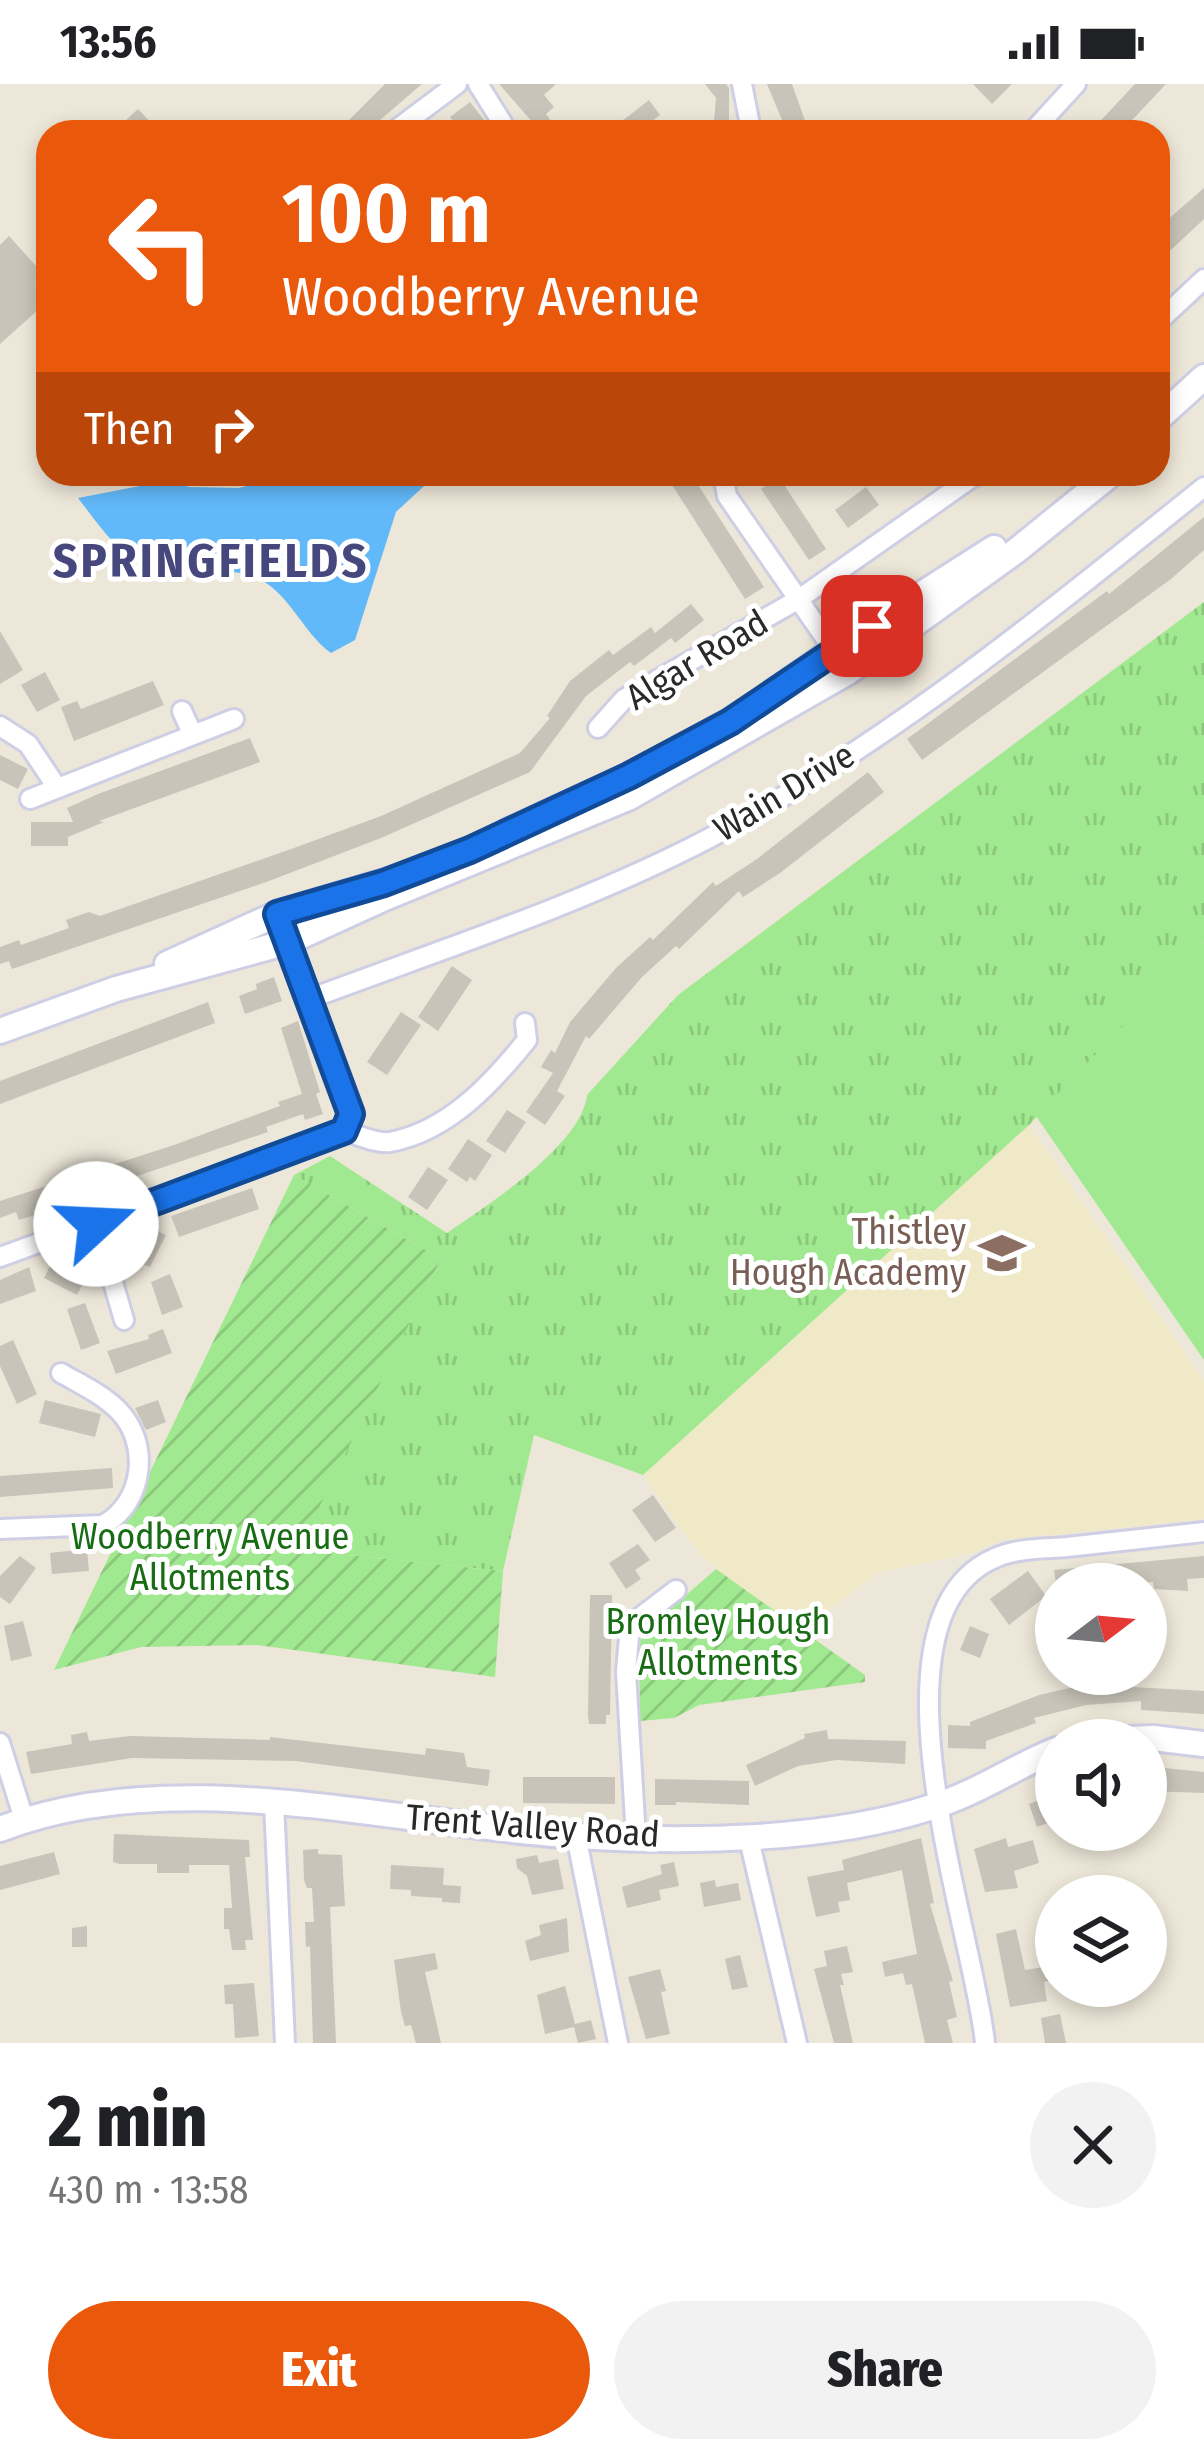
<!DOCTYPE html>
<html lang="en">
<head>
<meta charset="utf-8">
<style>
  :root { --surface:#fff; --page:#f2f2f2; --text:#202124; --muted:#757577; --accent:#ea580c }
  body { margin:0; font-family:"Fira Sans Condensed",sans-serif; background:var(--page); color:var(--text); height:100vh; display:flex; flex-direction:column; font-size:45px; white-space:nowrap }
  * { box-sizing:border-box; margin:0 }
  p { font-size:39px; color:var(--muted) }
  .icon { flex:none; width:66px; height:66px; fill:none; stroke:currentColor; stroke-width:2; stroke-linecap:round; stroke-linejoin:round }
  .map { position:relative; height:1959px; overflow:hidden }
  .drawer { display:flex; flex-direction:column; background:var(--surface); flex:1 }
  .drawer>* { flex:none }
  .top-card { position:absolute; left:36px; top:36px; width:1134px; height:366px; border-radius:36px; box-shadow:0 6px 18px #0003; background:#ea580c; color:#fff; overflow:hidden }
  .needle { width:78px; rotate:74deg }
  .buttons { position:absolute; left:1035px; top:1479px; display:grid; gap:24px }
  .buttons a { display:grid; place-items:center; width:132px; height:132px; border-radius:50%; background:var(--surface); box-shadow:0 6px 18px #0003; font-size:60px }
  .pin { position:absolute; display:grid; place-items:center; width:102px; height:102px; color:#fff; margin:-51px; border-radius:24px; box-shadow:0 6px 18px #0006 }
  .me { position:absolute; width:132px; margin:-66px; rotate:70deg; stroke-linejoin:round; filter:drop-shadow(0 0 9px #0008) }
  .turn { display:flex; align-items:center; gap:42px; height:252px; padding:0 48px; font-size:54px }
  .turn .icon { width:156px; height:156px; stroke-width:2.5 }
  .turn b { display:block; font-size:84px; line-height:102px }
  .then { display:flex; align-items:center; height:114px; padding:0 48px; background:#0003; gap:24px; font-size:45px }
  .round { display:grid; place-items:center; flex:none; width:126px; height:126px; border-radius:63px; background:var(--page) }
  .summary { display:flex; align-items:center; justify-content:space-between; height:204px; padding:0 48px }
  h1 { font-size:72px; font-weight:800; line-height:90px }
  .cta { display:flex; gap:24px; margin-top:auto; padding:24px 48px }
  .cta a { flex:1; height:138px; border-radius:72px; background:var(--accent); color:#fff; font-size:48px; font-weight:800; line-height:138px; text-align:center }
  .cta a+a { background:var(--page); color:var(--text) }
  .status { display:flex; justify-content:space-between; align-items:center; height:84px; padding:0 60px; background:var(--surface); direction:ltr }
  .status svg { height:33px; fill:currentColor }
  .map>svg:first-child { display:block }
</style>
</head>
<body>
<div class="status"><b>13:56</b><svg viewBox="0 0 49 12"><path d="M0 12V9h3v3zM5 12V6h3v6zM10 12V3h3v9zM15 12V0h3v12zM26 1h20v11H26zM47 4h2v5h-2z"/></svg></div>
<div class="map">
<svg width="1204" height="1959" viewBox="0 0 1204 1959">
  <defs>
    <pattern id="grass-tufts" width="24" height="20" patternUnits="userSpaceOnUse" patternTransform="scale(3)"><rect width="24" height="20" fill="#a1e990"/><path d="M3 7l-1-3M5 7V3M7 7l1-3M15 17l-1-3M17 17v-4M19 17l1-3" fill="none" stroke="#8bc87c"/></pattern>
    <pattern id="garden-furrows" width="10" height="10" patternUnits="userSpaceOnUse" patternTransform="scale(3)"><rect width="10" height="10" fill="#a1e990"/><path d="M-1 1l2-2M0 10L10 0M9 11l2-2" fill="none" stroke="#8bc87c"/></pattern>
  </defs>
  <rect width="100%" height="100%" fill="#ede7d9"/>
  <path fill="#f0e9c7" d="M1029,1041L1204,1297V1435L1001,1456L971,1469L877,1489L803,1547L716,1485L695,1464L643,1391Z"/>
  <path fill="url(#grass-tufts)" d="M1204,518V858L1029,1041L643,1391L534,1351L503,1487L297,1466L441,1175L294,1091L330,1072L447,1149C486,1122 582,1061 587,1011L678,911Z"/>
  <path fill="#a1e990" d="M1204,858V1276L1036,1032Z"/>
  <path fill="url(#garden-furrows)" d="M294,1091L441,1175L298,1466L503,1487L495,1593L257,1561L141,1563L54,1586Z
    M716,1485L865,1591V1598L699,1621L674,1634L640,1637L639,1560L645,1547Z"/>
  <path fill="#62b9f9" d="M292,390H437L396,428L355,556L331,569C300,546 290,507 253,492C237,486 214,489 197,488C129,486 117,465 78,414L171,396L189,403L239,404Z"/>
  <path fill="#c8c4b9" d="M385,0H422L366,48H337Z
    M499,0H556L544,11L554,23L546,30L559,48H541Z
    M705,0H726L729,4V40L719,48H713L716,14Z
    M767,0H792L809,48H787Z
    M973,0H1012L992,20Z
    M1135,0H1166L1121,48H1090Z
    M649,16L660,31L638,48H608Z
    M470,18L484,36L490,48H462L450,33Z
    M138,25L160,48H113Z
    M1204,104V135L1158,178V144Z
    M9,152L45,192L35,201L48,217L0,260V161Z
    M665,390H691L764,503L745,515Z
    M779,393L826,465L809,476L761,405Z
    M866,403L879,421L848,444L835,426Z
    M1204,433V466L1171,495L922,676L907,655L1107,507L1109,510Z
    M691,520L704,536L675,559L671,554L634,582L630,578L586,612L530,688L381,754L269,797L12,885L9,877L0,880V863L19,856L21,861L69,844L66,836L89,828L100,832L294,764L381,732L520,669L550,634L547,632L570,597L609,566L613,571L651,543L655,549Z
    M0,547L23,586L0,600Z
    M45,588L60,616L37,628L21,601Z
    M153,597L164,621L74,657L61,623L77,617L81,625Z
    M250,654L260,678L99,737L104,738L68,753V762H31V738H73L67,724L98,710Z
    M0,671L28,685L18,705L0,696Z
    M868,688L884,708L780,789L743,813L739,807L679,865L676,862L642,893L589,955L586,952L557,1007L565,1012L545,1041L526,1028L553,989L541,983L551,966L555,969L570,938L616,884L650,853L653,856L713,798L716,802L757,775Z
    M452,882L472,896L438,947L418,933Z
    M274,893L282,917L245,930L239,912L257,905L256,900Z
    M208,918L215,939L0,1020V997Z
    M401,928L421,941L387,991L367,978Z
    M298,937L320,1008L316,1010L323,1030L305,1036L303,1030L266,1043L268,1048L33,1127L35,1131L19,1136L16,1128L0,1134V1117L174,1061L280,1022L278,1018L302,1010L281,944Z
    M507,1026L526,1038L505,1069L486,1057Z
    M468,1055L492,1071L475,1097L470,1093L467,1098L448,1085Z
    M428,1083L448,1096L427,1126L408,1113Z
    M252,1104L259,1125L179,1153L171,1132Z
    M145,1141L166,1151L150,1183L129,1174Z
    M54,1174L87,1191L77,1211L44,1194Z
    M29,1183L36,1207L0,1220V1196Z
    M170,1190L183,1223L162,1231L151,1198Z
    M85,1219L100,1259L81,1266L67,1225Z
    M163,1245L172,1269L116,1290L107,1267L149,1255L148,1251Z
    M13,1256L37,1310L17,1320L0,1282V1262Z
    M45,1316L101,1330L95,1353L39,1339Z
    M158,1316L166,1338L146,1346L135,1324Z
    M112,1384L113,1404L0,1413V1392Z
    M653,1411L676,1444L655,1458L632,1426Z
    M638,1460L650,1476L635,1486L641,1495L626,1505L609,1479Z
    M87,1465L89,1487L52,1490L50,1469Z
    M20,1472L36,1484L10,1520L0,1513V1492Z
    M1204,1472V1494L1187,1495L1188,1507L1154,1505L1153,1498L1056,1500L1054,1486Z
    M1028,1487L1046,1512L1009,1541L990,1515Z
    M590,1511H612L610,1631H606V1640H589L588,1631Z
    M23,1537L32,1572L11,1577L4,1542Z
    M970,1542L989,1550L980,1574L960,1566Z
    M1131,1595L1132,1603L1204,1607V1630L1141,1626V1617L1086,1621L1034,1634L1036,1639L986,1657V1665L948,1664V1641L970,1642V1638L1039,1611L1091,1599Z
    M827,1646L828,1655L906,1657L905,1680L837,1676L798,1682L755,1702L746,1681L805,1654L804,1650Z
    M87,1648L89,1657L130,1652L270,1656V1653L425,1671L426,1664L464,1669L467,1683L490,1686L488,1702L296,1677L132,1674L31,1690L26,1668L72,1660L71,1651Z
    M1164,1684L1204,1688V1709L1146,1707V1685Z
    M523,1693H615V1720L523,1719Z
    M655,1695L749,1697V1721L676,1718V1721H655Z
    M1056,1710V1736L1037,1743L1029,1720Z
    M114,1750L249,1756L250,1773H245L253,1856H245L246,1866H232L229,1845H224V1824H232L229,1781H189V1789H157V1780H120L113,1778Z
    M921,1754L934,1819L930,1820L953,1897L949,1898L957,1933L947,1936L953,1959H925L912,1900L906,1901L903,1889L885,1893L882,1878L917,1870L902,1786L847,1799L850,1816L838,1818L840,1828L816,1833L807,1793L844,1786L842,1776Z
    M1006,1754L1008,1763L1033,1756L1039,1779L1014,1787L1018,1804L985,1808L974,1765Z
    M318,1765V1770L342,1771L345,1822L330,1823L336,1959H313L310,1862L306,1863L305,1838H314L312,1804H307L304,1796L303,1766Z
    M54,1768L60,1790L0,1806V1782Z
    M537,1771L539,1779L558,1775L564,1805L532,1811L527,1792L517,1784L516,1775Z
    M674,1778L679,1802L659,1806L661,1816L627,1824L622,1803L662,1790L660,1781Z
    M391,1781L444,1784L443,1801L461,1802L460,1819L442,1818V1809V1814L411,1812V1806L390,1805Z
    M715,1796L716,1803L738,1799L741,1816L704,1823L700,1799Z
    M567,1834L569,1868L530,1877L525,1857L541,1851L539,1841Z
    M87,1842V1863H72V1844Z
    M1016,1845L1025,1886L1056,1881V1895L1044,1898L1047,1917L1010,1923L996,1850Z
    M847,1862L853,1888L841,1890L844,1901H840L853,1959H834L814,1885L827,1882L824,1867Z
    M435,1869L438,1885L425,1888L441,1959H416L411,1941L405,1942L401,1928L394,1876Z
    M740,1871L748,1903L732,1906L725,1875Z
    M660,1885L666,1907L661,1908L670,1950L646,1955L628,1893Z
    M254,1899L259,1952L235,1954L233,1920H225L224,1901Z
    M565,1902L575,1940L591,1936L596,1955L578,1959L574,1943L545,1950L537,1911Z
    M1060,1930L1066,1959H1045L1041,1934Z"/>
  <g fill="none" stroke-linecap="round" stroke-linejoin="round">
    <defs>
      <path id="minor" d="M478,0L508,48
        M742,0L749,36L746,48
        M393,48L457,0
        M1032,48L1076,0
        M1158,238L1204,195
        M723,390L727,412L839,574
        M182,627L192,649
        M0,642L28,660L56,702
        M598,644L624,615L799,515L977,390
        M30,715L234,635
        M309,915C437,867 568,825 690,764C876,670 1042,533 1204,403
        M344,1047C358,1051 377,1060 390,1058C449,1047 492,999 527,956L525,939
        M96,1140L124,1236
        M0,1173L344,1047L351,1031L277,830
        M0,1445L103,1441C144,1419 151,1359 118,1326C102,1310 80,1300 61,1289
        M0,1659L24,1735
        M274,1719L285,1959
        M748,1751L797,1959
        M576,1752L618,1959
        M636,1754L626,1588L630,1541L676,1506
        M985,1959C975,1852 858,1532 995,1474C1016,1464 1044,1465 1067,1463C1113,1458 1158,1453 1204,1448"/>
      <path id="tertiary" d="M1158,335L1204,293
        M507,748L629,692L731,638L834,566L994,464
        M167,880L277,830L397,794
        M0,947L116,905L288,858L380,816L628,714L848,588L1016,467L1111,390
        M1104,1656L1153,1654L1204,1660
        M0,1745C175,1677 396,1741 578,1752C687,1759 828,1757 932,1723C975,1710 1014,1683 1056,1666"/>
    </defs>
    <use href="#minor" stroke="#cecfe4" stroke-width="24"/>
    <use href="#tertiary" stroke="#cecfe4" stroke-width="30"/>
    <use href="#minor" stroke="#fff" stroke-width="18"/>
    <use href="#tertiary" stroke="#fff" stroke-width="24"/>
  </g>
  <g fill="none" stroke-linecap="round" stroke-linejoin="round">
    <defs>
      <path id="route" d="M96,1140L344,1047L351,1030L277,830L384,799L470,766L629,692L730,638L872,542"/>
    </defs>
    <use href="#route" stroke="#114b97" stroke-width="30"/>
    <use href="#route" stroke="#1a73e8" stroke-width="21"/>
  </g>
  <defs>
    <symbol id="school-bare" viewBox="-9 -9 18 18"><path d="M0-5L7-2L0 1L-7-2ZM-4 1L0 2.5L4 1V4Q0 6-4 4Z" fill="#8d6e63" stroke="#fff" stroke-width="2.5" paint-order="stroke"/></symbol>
  </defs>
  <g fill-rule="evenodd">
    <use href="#school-bare" x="969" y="1136" width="66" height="66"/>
  </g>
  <g text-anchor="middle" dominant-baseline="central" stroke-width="10" stroke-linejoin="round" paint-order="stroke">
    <g font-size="36" fill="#292929" stroke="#fff">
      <text transform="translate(697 576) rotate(-31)">Algar Road</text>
      <text transform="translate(784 708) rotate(-31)">Wain Drive</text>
      <text transform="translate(533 1742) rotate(4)">Trent Valley Road</text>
    </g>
    <g font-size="36" fill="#785e54" stroke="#fff" text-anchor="end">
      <text x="966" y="1148">Thistley<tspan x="966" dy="41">Hough Academy</tspan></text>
    </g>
    <g font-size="36" fill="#186c13" stroke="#fff">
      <text x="210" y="1453">Woodberry Avenue<tspan x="210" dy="41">Allotments</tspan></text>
      <text x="718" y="1538">Bromley Hough<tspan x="718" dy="41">Allotments</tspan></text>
    </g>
    <g font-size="48" font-weight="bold" letter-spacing="3" fill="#46477d" stroke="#fff">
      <text x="211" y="477">SPRINGFIELDS</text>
    </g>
  </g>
</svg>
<div class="buttons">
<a><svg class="needle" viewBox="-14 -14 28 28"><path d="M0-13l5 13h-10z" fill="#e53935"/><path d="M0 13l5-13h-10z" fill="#757577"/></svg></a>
<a><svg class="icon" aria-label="sound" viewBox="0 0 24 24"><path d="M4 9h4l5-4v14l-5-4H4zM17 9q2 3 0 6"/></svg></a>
<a><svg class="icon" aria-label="layers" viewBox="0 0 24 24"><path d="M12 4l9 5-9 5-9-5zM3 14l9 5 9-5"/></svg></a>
</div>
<div class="pin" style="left:872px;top:542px;background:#d93025"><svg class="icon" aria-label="arrive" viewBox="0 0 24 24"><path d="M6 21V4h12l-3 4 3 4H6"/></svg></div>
<svg class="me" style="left:96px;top:1140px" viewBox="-20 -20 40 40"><circle r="19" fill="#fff"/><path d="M0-13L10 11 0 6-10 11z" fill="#1a73e8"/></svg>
<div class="top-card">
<div class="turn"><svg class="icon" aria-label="left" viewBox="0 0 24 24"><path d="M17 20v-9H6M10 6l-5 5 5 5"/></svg><div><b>100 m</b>Woodberry Avenue</div></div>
<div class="then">Then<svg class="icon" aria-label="right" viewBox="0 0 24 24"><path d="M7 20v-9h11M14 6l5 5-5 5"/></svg></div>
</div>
</div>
<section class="drawer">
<div class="summary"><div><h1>2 min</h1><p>430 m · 13:58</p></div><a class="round"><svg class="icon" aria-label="close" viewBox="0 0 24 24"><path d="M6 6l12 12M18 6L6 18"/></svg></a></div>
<div class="cta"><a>Exit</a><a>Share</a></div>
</section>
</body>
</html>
